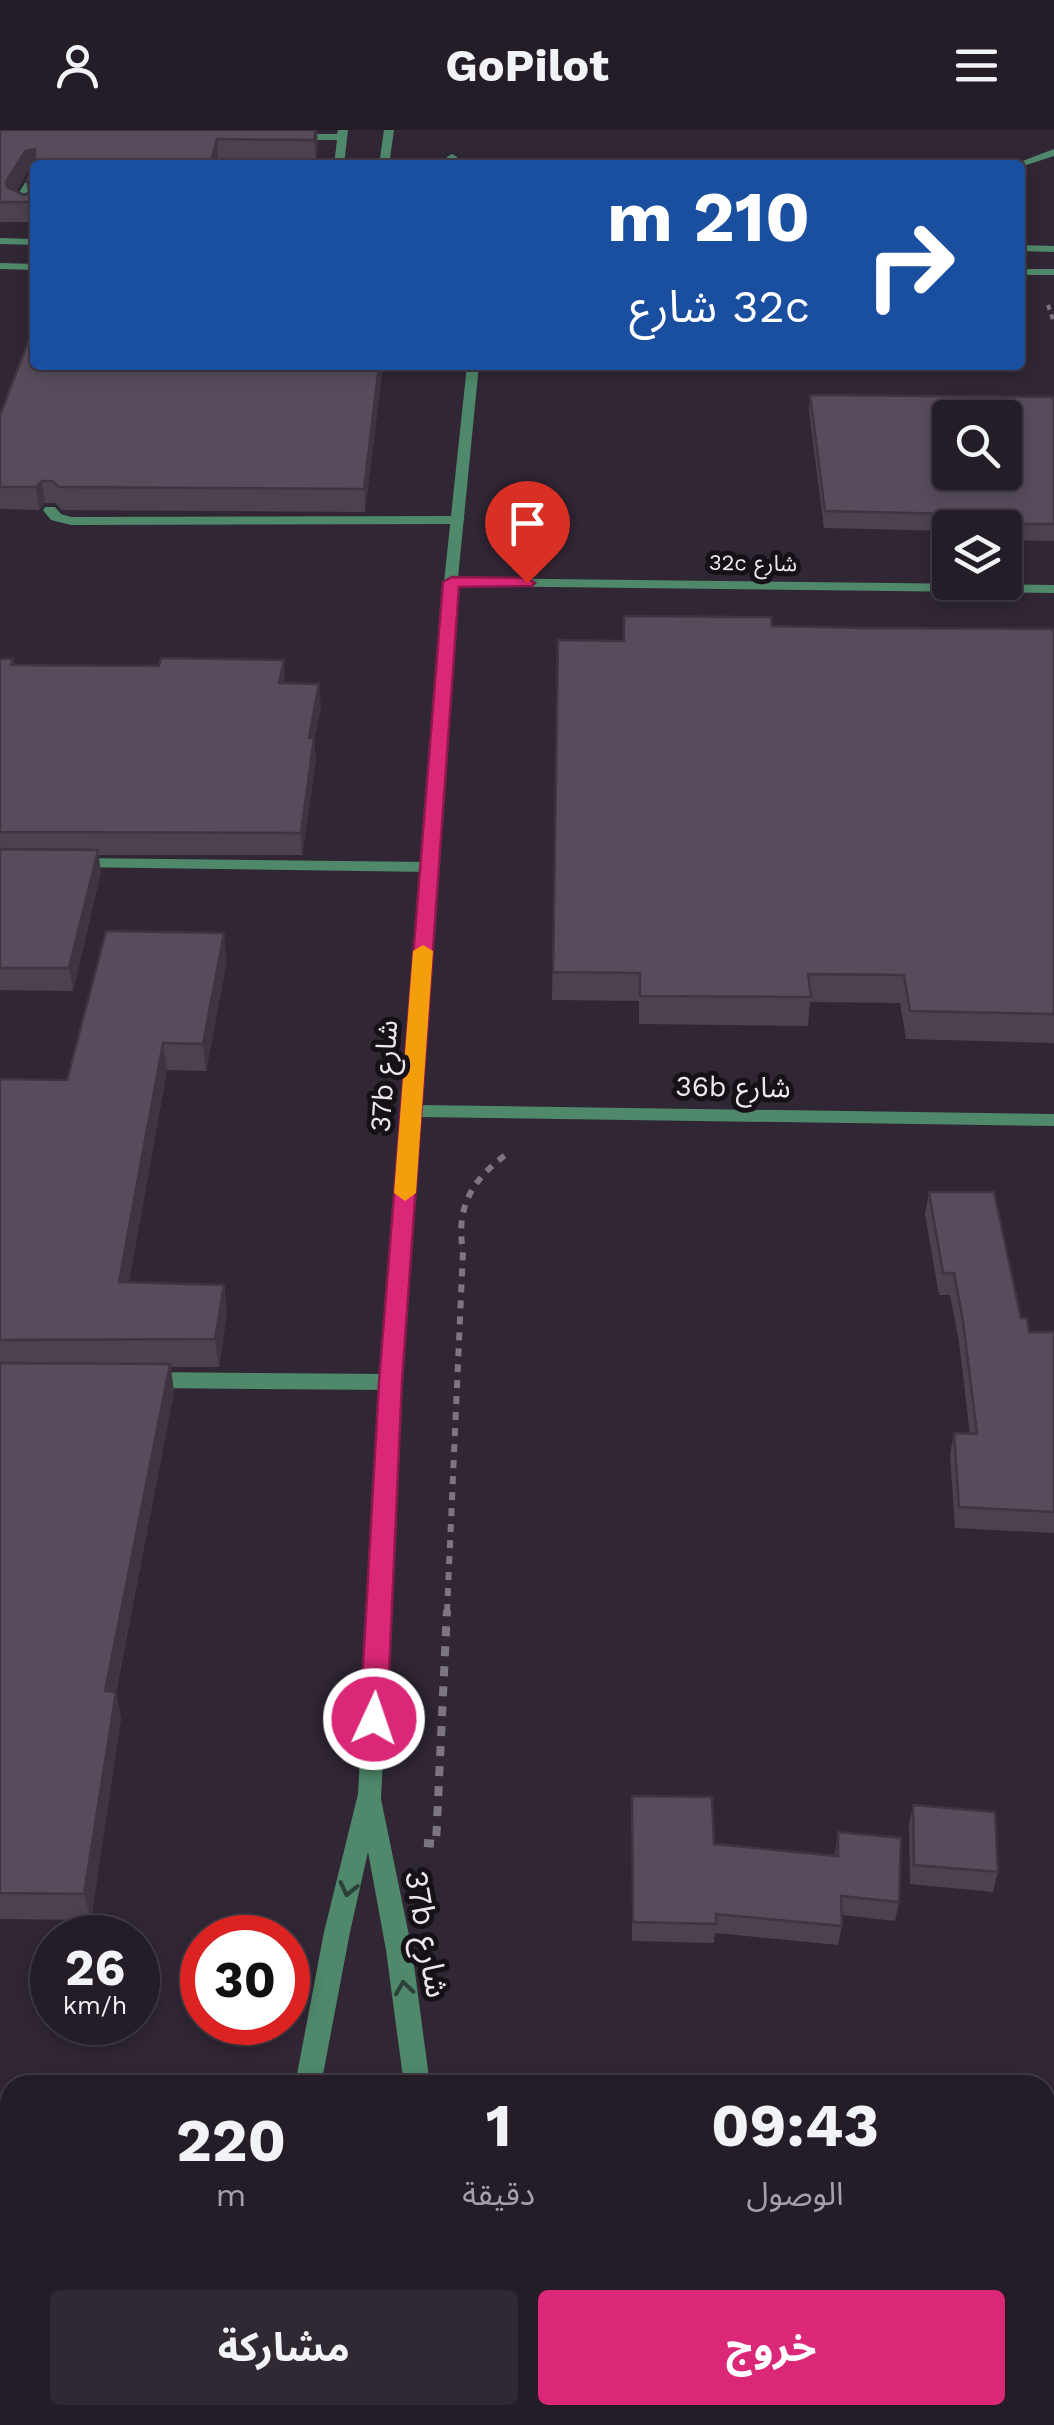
<!DOCTYPE html>
<html lang="ar">
<head>
<meta charset="utf-8">
<style>
  :root { --surface:#241c27; --page:#302933; --text:#f1f3f6; --muted:#a3a1a7; --line:#413a44; --accent:#db2777 }
  body { margin:0; font-family:"Work Sans","Noto Sans Arabic",sans-serif; background:var(--page); color:var(--text); direction:rtl; height:100vh; display:flex; flex-direction:column; font-size:38px; white-space:nowrap }
  * { box-sizing:border-box; margin:0 }
  p { font-size:32px; color:var(--muted) }
  .icon { flex:none; width:55px; height:55px; fill:none; stroke:currentColor; stroke-width:2; stroke-linecap:round; stroke-linejoin:round }
  .map { position:relative; flex:1; overflow:hidden; direction:ltr }
  .details { position:absolute; left:0px; top:1945px; width:1055px; height:350px; display:flex; flex-direction:column; background:var(--surface); border-radius:30px 30px 0 0; box-shadow:0 5px 15px #0003,0 0 0 2px var(--line); direction:rtl }
  .details>* { flex:none }
  .guide { position:absolute; left:30px; top:30px; width:995px; height:210px; border-radius:10px; box-shadow:0 5px 15px #0003,0 0 0 2px var(--line); direction:rtl; background:#1a4fa0; color:#fff; overflow:hidden }
  .buttons { position:absolute; left:932px; top:270px; display:grid; gap:20px }
  .buttons a { display:grid; place-items:center; width:90px; height:90px; border-radius:10px; background:var(--surface); box-shadow:0 5px 15px #0003,0 0 0 2px var(--line); font-size:50px }
  .speed { position:absolute; left:30px; top:1785px; display:flex; gap:20px; font-size:50px; font-weight:700; text-align:center }
  .speed>* { display:grid; place-content:center; width:130px; height:130px; border-radius:50%; background:var(--surface); box-shadow:0 5px 15px #0003,0 0 0 2px var(--line); line-height:1 }
  .speed small { font-size:25px; font-weight:400 }
  .speed .limit { border:15px solid #d22; background:#fff; color:#111 }
  .pin { position:absolute; display:grid; place-items:center; width:85px; height:85px; color:#fff; margin:-102px -42px; border-radius:50% 50% 50% 0; rotate:-45deg; box-shadow:0 0 10px #0007 }
  .pin .icon { rotate:45deg }
  .me { position:absolute; width:110px; margin:-55px; rotate:3deg; stroke-linejoin:round; filter:drop-shadow(0 0 8px #0008) }
  .turn { display:flex; align-items:center; gap:35px; height:210px; padding:0 50px; font-size:45px }
  .turn .icon { width:130px; height:130px; stroke-width:2.5 }
  .turn b { display:block; font-size:70px; line-height:85px }
  .eta { display:flex; justify-content:space-evenly; align-items:center; height:170px; text-align:center }
  .eta b { font-size:60px; font-weight:700; line-height:70px }
  .cta { display:flex; gap:20px; margin-top:auto; padding:20px 50px }
  .cta a { flex:1; height:115px; border-radius:10px; background:var(--accent); color:#fff; font-size:40px; font-weight:700; line-height:115px; text-align:center }
  .cta a+a { background:var(--page); color:var(--text) }
  header { display:flex; justify-content:space-between; align-items:center; height:130px; padding:0 50px; background:var(--surface); font-size:45px; font-weight:700 }
  .map>svg:first-child { display:block }
</style>
</head>
<body>
<header><svg class="icon" aria-label="menu" viewBox="0 0 24 24"><path d="M4 6h16M4 12h16M4 18h16"/></svg>GoPilot<svg class="icon" aria-label="person" viewBox="0 0 24 24"><circle cx="12" cy="8" r="4"/><path d="M4 21q1-7 8-7t8 7"/></svg></header>
<div class="map">
<svg width="1054" height="2295" viewBox="0 0 1054 2295">
  <rect width="100%" height="100%" fill="#302634"/>
  <g fill="none" stroke-linecap="round" stroke-linejoin="round">
    <path stroke="#7d7581" stroke-width="4" stroke-dasharray="5 5" stroke-linecap="butt" d="M1048,175L1054,193"/>
    <path stroke="#7d7581" stroke-width="6" stroke-dasharray="8 8" stroke-linecap="butt" d="M447,1482L463,1121C455,1075 474,1047 511,1021"/>
    <path stroke="#7d7581" stroke-width="8" stroke-dasharray="10 10" stroke-linecap="butt" d="M424,1713L436,1714L447,1480"/>
    <path fill="#4f886a" fill-rule="evenodd" d="M338,0H348L344,35H334L337,10H294L289,7L294,4H337Z
      M384,0H394L389,35H379Z
      M1054,19V26L1020,37L1012,35Z
      M452,24L457,27L456,35H446L447,27Z
      M35,42V54L24,73L35,79L29,82L12,74L31,43Z
      M45,377H55L61,384L71,387L458,386L465,390L458,394L71,395L51,390L43,380Z
      M77,728L430,732L438,737L430,742L71,737V729Z
      M147,1242L391,1244L398,1247L401,1252L398,1257L391,1260L147,1258L140,1255L137,1250L140,1245Z"/>
    <path fill="#4f886a" fill-rule="evenodd" d="M467,235H479L458,448L1054,455V463L458,456L421,975L1054,984V996L420,987L401,1252L381,1669L412,1820L430,1955H404L386,1820L368,1722L350,1802L321,1955H295L324,1802L358,1664L381,1252L444,452Z"/>
    <path fill="#4f886a" fill-rule="evenodd" d="M0,108L35,109V115L0,114Z
      M1020,115L1054,116V122L1020,121Z
      M0,133L35,134V140L0,139Z
      M1020,139H1054V145H1020Z
      M0,1972H10V1998H0Z
      M1045,1982H1054V2008H1045Z"/>
  </g>
  <path fill="#4c414f" fill-rule="evenodd" d="M0,0H320H317L318,14L316,30L218,29L217,35H35V92H0ZM33,40L26,51L28,64L24,65L16,61L28,41Z
    M35,235H383L365,382L62,380L55,373H45L39,380L0,379V285Z
    M810,265L1054,267V411L1005,410V398H950V401L824,398L809,281Z
    M772,496L863,498L1054,499V913L906,909L900,873L810,872L808,896L639,894V871L552,870L558,510L624,511Z
    M0,529H13L14,535L285,552V554L321,576L314,610L316,630L302,725H98L101,742L73,861L0,860Z
    M227,830L206,941L167,940L129,1152L224,1155L227,1182L219,1237H171L174,1262L116,1562L121,1588L91,1790L0,1789V949L67,950Z
    M929,1062L1021,1188L1029,1202H1054V1403L955,1398L950,1324L954,1303L970,1304L959,1212L950,1165H939L925,1084Z
    M632,1666L714,1714L835,1725L838,1702L899,1772L895,1791L841,1785L842,1796L838,1815L715,1803L714,1813L632,1811Z
    M913,1675L998,1742L993,1762L910,1754L909,1694Z"/>
  <path fill="#3e3540" d="M316,0L318,14L316,30L314,10Z
    M217,9L218,29L217,35H210Z
    M35,19L37,35L35,40L28,41L9,72L6,52L25,21Z
    M379,235H383L365,382L364,359Z
    M42,351L45,373L39,380L36,357Z
    M284,530L285,552L280,575L279,553Z
    M319,554L321,576L314,610L316,630L302,725L301,703L309,608Z
    M98,720L101,742L73,861L69,838Z
    M224,803L227,830L206,941L203,914Z
    M163,913L167,940L124,1179L119,1152Z
    M224,1155L227,1182L219,1237L215,1209Z
    M170,1234L174,1262L110,1588L105,1561Z
    M116,1562L121,1588L91,1790L84,1764Z"/>
  <path fill="#584c5c" stroke="#3e3540" stroke-width="2.5" fill-rule="evenodd" d="M0,0H316L314,10L217,9L210,35H35V19L25,21L6,52L7,57L24,65L35,60V72H0Z
    M35,36V60L26,51Z
    M35,194V235H379L364,359L59,357L52,351H42L36,357H0V285Z
    M810,265L1054,267V394H1000L999,385L825,381ZM950,288H1005V342H950Z
    M624,486L771,487L772,496L863,498L1054,499V884L910,881L904,845L808,844L811,867L640,866V843L553,842L558,510L624,511Z
    M161,528L284,530L279,553L319,554L309,608H314L301,703L0,702V529H13L11,535L159,536Z
    M0,719L98,720L69,838H0Z
    M106,801L224,803L203,914L163,913L119,1152L224,1155L215,1209L0,1210V949L67,950Z
    M929,1062H994L1021,1188H1027L1029,1202H1054V1382L959,1377L954,1303L977,1304L963,1191L954,1143H943Z
    M0,1233L170,1234L105,1561L116,1562L84,1764L0,1763Z
    M632,1666L712,1667L714,1714L838,1726V1702L901,1708L899,1772L841,1766L842,1796L716,1784V1794L633,1792Z
    M913,1675L995,1682L998,1742L914,1735Z
    M1045,2142H1054V2295H0V2288L8,2281H10V2285H1045Z"/>
  <defs><path id="oneway-chevron" d="M-2-3.5L2.5 0L-2 3.5" fill="none" stroke-width="1.6" stroke-linecap="round" stroke-linejoin="round" transform="scale(2.5)"/></defs>
  <g stroke="#2d4138">
    <use href="#oneway-chevron" transform="translate(348 1759) rotate(103)"/>
    <use href="#oneway-chevron" transform="translate(404 1858) rotate(-98)"/>
  </g>
  <path fill="#db2777" stroke="#8e194d" stroke-width="2.5" d="M527,448L535,453L532,456L459,457L402,1252L387,1589L383,1597L374,1600L364,1597L360,1589L379,1252L443,452L452,447Z"/>
  <path fill="#f59e0b" d="M423,815L433,821L416,1063L405,1071L394,1063L413,821Z"/>
  <g text-anchor="middle" dominant-baseline="central" stroke-width="10" stroke-linejoin="round" paint-order="stroke">
    <g font-size="22" fill="#eee7f1" stroke="#161117">
      <text transform="translate(753 433) rotate(1)">32c شارع</text>
    </g>
    <g font-size="28" fill="#eee7f1" stroke="#161117">
      <text transform="translate(384 946) rotate(-86)">37b شارع</text>
      <text transform="translate(733 957) rotate(1)">36b شارع</text>
    </g>
    <g font-size="32" fill="#eee7f1" stroke="#161117">
      <text transform="translate(427 1804) rotate(80)">37b شارع</text>
    </g>
  </g>
</svg>
<div class="buttons">
<a><svg class="icon" aria-label="search" viewBox="0 0 24 24"><circle cx="10" cy="10" r="6"/><path d="M15 15l6 6"/></svg></a>
<a><svg class="icon" aria-label="layers" viewBox="0 0 24 24"><path d="M12 4l9 5-9 5-9-5zM3 14l9 5 9-5"/></svg></a>
</div>
<div class="speed"><div>26<small>km/h</small></div><div class="limit">30</div></div>
<div class="pin" style="left:527px;top:453px;background:#d93025"><svg class="icon" aria-label="arrive" viewBox="0 0 24 24"><path d="M6 21V4h12l-3 4 3 4H6"/></svg></div>
<svg class="me" style="left:374px;top:1589px" viewBox="-20 -20 40 40"><circle r="17" fill="#db2777" stroke="#fff" stroke-width="3"/><path d="M0-11L8 9 0 5-8 9z" fill="#fff"/></svg>
<div class="guide">
<div class="turn"><svg class="icon" aria-label="right" viewBox="0 0 24 24"><path d="M7 20v-9h11M14 6l5 5-5 5"/></svg><div><b>210 m</b>32c شارع</div></div>
</div>
<section class="details">
<div class="eta">
<div><b>09:43</b><p>الوصول</p></div>
<div><b>1</b><p>دقيقة</p></div>
<div><b>220</b><p>m</p></div>
</div>
<div class="cta"><a>خروج</a><a>مشاركة</a></div>
</section>
</div>
</body>
</html>
